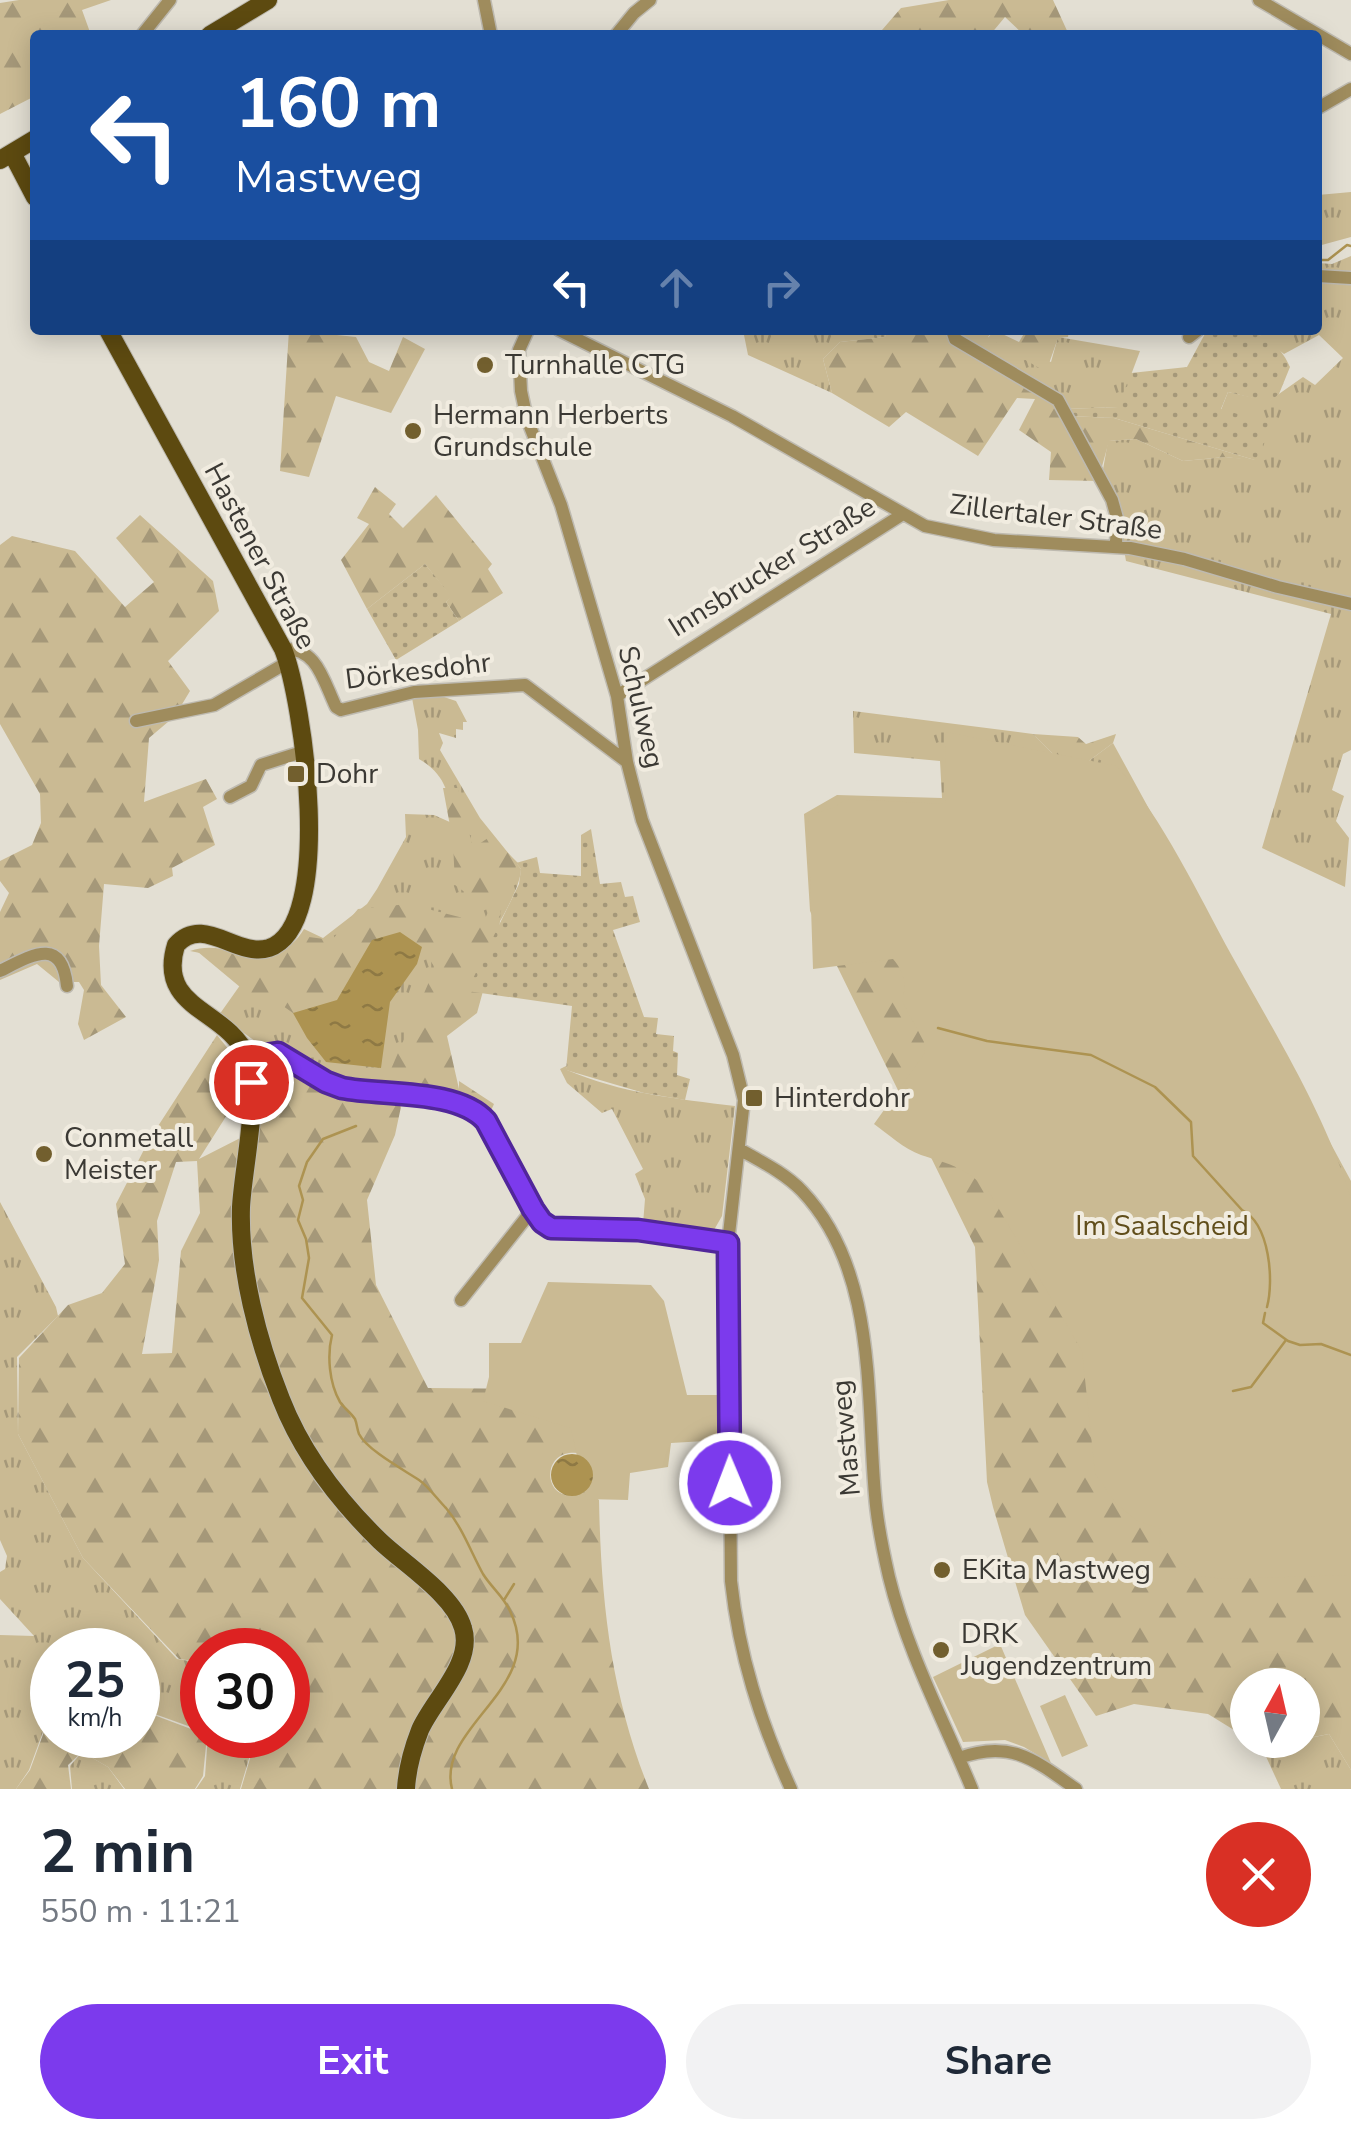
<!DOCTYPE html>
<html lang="en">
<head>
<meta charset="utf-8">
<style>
  :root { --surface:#fff; --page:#f2f2f3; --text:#1f2937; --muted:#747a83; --accent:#7c3aed }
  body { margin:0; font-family:"Nunito Sans",sans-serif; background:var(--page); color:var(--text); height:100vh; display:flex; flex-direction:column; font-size:38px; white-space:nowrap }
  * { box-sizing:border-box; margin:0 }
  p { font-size:32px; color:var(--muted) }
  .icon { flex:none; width:55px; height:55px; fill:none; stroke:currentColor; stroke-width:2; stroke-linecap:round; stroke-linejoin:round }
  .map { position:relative; height:1789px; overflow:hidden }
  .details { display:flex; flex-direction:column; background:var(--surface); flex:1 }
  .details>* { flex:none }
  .guide { position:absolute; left:30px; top:30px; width:1292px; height:305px; border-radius:10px; box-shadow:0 5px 25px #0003; background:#1a4fa0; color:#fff; overflow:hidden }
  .needle { width:65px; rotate:8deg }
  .controls { position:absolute; left:1230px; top:1668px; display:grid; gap:20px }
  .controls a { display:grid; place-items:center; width:90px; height:90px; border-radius:50%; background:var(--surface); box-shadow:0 5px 25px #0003; font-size:50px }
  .speed { position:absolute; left:30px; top:1628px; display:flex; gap:20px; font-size:50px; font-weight:700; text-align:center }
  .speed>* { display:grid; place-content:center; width:130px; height:130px; border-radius:50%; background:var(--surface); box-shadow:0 5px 25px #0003; line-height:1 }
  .speed small { font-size:25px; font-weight:400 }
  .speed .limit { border:15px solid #d22; background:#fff; color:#111 }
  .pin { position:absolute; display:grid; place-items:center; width:85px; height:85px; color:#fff; margin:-42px; border:5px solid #fff; border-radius:50%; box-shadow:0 2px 10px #0007 }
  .me { position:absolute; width:110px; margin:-55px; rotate:359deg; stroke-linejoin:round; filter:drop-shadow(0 0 8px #0008) }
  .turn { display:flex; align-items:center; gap:35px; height:210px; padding:0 40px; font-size:45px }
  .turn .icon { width:130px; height:130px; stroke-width:2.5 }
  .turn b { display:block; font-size:70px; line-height:85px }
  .lanes { display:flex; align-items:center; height:95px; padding:0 40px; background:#0003; justify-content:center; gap:50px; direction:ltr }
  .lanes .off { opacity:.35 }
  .round { display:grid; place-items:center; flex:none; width:105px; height:105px; border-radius:52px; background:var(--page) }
  .overview { display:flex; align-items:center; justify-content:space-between; height:170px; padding:0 40px }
  h1 { font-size:60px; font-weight:700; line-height:75px }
  .button { display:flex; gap:20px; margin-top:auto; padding:20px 40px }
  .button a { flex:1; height:115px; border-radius:60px; background:var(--accent); color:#fff; font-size:40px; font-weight:700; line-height:115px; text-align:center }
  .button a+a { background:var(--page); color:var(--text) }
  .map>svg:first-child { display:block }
</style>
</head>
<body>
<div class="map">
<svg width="1351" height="1789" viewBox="0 0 1351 1789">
  <defs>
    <pattern id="grass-tufts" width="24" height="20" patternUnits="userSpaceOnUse" patternTransform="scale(2.5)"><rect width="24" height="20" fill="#caba93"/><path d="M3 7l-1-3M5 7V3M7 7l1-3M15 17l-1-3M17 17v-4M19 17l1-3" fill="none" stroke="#a59879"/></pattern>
    <pattern id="forest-firs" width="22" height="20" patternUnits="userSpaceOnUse" patternTransform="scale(2.5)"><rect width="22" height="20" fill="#caba93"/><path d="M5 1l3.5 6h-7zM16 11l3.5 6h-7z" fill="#a59879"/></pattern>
    <pattern id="garden-dots" width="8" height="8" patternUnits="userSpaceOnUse" patternTransform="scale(2.5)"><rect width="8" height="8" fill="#caba93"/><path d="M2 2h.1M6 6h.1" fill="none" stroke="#a59879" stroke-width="1.8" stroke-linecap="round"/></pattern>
    <pattern id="water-ripples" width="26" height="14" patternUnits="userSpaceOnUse" patternTransform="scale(2.5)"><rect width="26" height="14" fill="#ad9351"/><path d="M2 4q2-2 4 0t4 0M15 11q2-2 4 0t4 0" fill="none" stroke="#8e7944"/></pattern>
  </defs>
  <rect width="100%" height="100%" fill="#e3dfd3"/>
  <path fill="url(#grass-tufts)" d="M1351,192V237L1318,246V195Z
    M1351,256V750L1343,754L1332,790L1344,796L1336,821L1349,838L1345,887L1262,848L1331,614L1126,561L1113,487L1101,481L1108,441L1136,439L1183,461L1225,457L1258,460L1221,410L1228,392L1269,401L1303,377L1315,385L1343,358L1319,335L1284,354L1253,330H1318V263L1332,264Z
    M743,330H887L885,337L840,342L823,359L832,393L748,355Z
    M952,330H994L988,337L1051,362L1058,337L1140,351L1119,407L1065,409Z
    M438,695L456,701L467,722H463V730L456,729V738L439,733L443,743L440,750L480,818L521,869C520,908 431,1024 405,1062L403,1088L333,1076L290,1049L262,1046L219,1015L248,974L210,955L190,951C238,934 264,991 304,929L323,938L367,904L377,889L406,837L405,814L434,815L452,823C450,794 445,774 419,759L418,730L412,698Z
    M853,711L1033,734L1064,765L1082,766L1113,743L1171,849L899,916L810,911L804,814L837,795L942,798L940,761L854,753Z
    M566,1066L567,1070C620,1093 678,1099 735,1106L722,1216L714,1230L700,1233L643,1224L645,1199L635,1174L643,1169L612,1109L602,1113L567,1083L560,1069Z
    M0,1202L56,1307L58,1316L17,1357L18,1434L83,1558L177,1659L202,1663V1731L138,1708V1650H52V1707L29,1770L16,1789H0V1635L34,1636L0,1599V1572L5,1569L7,1556L0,1540Z
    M1329,1734L1351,1770V1789H1281L1262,1748Z
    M208,1735H256L240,1789H196L205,1776Z
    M82,1752L108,1767L124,1789H72L70,1766Z"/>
  <path fill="url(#forest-firs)" fill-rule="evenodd" d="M19,0H111L82,10L91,35H35V96L0,114V3Z
    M949,0H1053L1069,35H1024L1005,17L990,35H869L882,30L901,8Z
    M289,330L356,337L369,362L389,371L403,337L425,349L391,413L336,396L309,477L280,471Z
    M887,330H952L1058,400L1069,416L1114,418L1258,461L1225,457L1183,461L1136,439L1109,441L1098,481L1049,480L1051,452L1019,430L1035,399L1017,398L978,456L906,412L889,427L832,393L823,359L840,342L885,337Z
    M994,330L1019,342L1026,330H1069L1068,337L1058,338L1046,372L988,338Z
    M375,487L396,504L389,514L403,528L436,495L492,564L488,569L503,593L459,621L446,602L451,597L425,564L367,609L341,560L369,524L357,518Z
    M140,515L213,581L219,611L168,661L190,691L175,716L149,738L144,802L206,779L217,799L203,807L215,845L172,868L173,876L148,888L104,884L99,946L101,985L126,1017L84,1040L78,1024L84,990L79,982H59L37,964L0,980V912L9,893L0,881V861L32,845L41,823L40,794L0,724V545L12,536L75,551L125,607L154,582L116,538Z
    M1033,734L1078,737L1086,744L1116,734L1113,743L1082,766L1064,765Z
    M443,788H458L473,848L491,836L518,863L502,895L499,933L477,1013L447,1036L459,1089V1081L494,1104L489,1115L456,1097L385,1083L435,968L422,947L355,974L337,1000L293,1013L283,1006L252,997L198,952C252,943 248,982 301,936L332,940L358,909L408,904L483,923L489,910L455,885L453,842Z
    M1171,849L1351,1181V1770L1329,1734L1303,1739L1302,1685H1248L1247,1738L1208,1714L1134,1704L1096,1716L1025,1615L993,1507L987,1482L975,1247L810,911L899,916Z
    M217,1035L237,1060L244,1088L199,1159L254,1131L265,1074L276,1063C295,1063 308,1080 325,1088C349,1099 376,1099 402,1102L395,1135L367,1200L376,1285L428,1388L528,1389L563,1415L594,1454C586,1454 576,1452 569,1453C538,1457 546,1512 588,1490L599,1500C601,1602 611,1694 649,1789H241L257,1735H288V1650H202V1662L179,1659L83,1558L18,1434L19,1358L68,1305L102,1293L125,1264L116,1204L149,1140ZM197,1161L200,1213L181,1251L172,1353L142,1354L159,1260L157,1221L176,1162Z
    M138,1709L207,1735L203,1776L195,1789H125L108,1767L82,1752L68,1765L71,1789H16L30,1770L52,1710V1735H138Z"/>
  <path fill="#caba93" d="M946,732L1117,766C1164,821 1197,892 1232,956C1276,1035 1324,1112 1351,1198V1575L1223,1579L1199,1576L1159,1546L1161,1529L1138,1521L1116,1504L1095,1473L1082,1351L989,1192C966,1167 952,1165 921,1155C904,1149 888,1134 874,1124L925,1053L924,1042L902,1001C907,986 904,971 893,959L813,969L808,815L833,808L846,799L945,804Z
    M548,1282L651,1285L664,1301L687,1395H722L724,1433L705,1441L671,1443L668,1467L630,1473L628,1500L586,1499L571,1428L483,1401L489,1377V1343H521Z
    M1000,1644L1051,1763L1024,1747L1005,1740L963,1742L933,1677Z
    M1065,1695L1088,1746L1062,1757L1040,1706Z"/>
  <path fill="url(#garden-dots)" d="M1207,330C1245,330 1272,328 1290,367L1279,394L1269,402L1228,392L1221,409L1271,424L1258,461L1114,418L1069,416L1065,409L1118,407L1131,373L1187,367Z
    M425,564L452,597L446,602L459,621L396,660L367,609Z
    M591,829L600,884L621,882L625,897L633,896L640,922L613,930L644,1017L658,1018L656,1034L674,1036L673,1051L678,1053L677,1075L690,1079L685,1100L644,1093L566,1070L572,1006L467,991L519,884L521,869L516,863L537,857L540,873L581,876V835Z"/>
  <path fill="url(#water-ripples)" d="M400,932L422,947L417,964L390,1002L381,1068L326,1062L307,1038L293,1013L337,1000L372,940Z
    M551 1475a21 21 0 1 1 42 0a21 21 0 1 1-42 0Z"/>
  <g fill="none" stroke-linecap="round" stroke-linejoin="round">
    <path stroke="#ad9351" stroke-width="2.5" d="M1318,260H1328L1347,245L1351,246
      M938,1028L987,1041L1091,1055L1155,1087L1191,1122L1193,1156L1242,1210C1270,1224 1274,1281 1267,1307
      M356,1126L323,1139L307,1162L299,1186L303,1200L298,1220L306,1239L309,1258L302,1298L332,1335C327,1355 329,1383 340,1402C344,1408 351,1413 355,1419C357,1424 357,1429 359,1434C367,1450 404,1470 419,1480C428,1486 438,1500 446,1508C462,1527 471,1552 483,1574C491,1587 504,1597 510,1611C548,1688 436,1725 452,1789
      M1265,1313L1263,1323L1288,1341L1300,1345L1321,1344L1351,1355
      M1233,1391L1251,1387L1286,1340
      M504,1600L514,1584"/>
    <defs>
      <path id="minor" d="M484,0L491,35
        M1259,0L1351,54
        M142,35L170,0
        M616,35L634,13L650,0
        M1318,108L1351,89
        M1318,276L1351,278
        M528,330L519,350L521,391L527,419L561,505L617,696L627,762L642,820L733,1055L744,1100L728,1243L731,1581C739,1655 760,1721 791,1789
        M559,330L732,416L925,526L994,540L1130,548L1184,559L1278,587L1351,604
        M952,330L955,339L1058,400L1112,500L1117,518L1116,545
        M1189,337L1198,330
        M283,649C317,647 323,680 336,707L341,710L414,692L525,685L627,762
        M617,696L903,514
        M136,721L214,705L288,662
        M230,797L251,786L261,765L302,752
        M0,971C32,955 62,936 67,986
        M248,1058C296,1046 301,1073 342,1087L457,1102C510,1123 510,1203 551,1228L638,1230L728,1243
        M739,1149C760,1161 785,1173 802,1191C877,1270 866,1394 875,1495C877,1522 883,1551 889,1577C907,1651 943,1719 972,1789
        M461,1300L533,1209
        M959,1758C1010,1739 1035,1760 1076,1789"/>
      <path id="major" d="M210,35L268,0
        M12,153L35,197
        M0,160L35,139
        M108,330L283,649C303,699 336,926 269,948C236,958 204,914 176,945C156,1010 228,1009 247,1057C261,1091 243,1168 241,1207C239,1270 258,1341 281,1399C302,1453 339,1501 380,1541C404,1564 454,1595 463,1628C474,1663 433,1700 420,1730C413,1748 407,1770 406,1789"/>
    </defs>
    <use href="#minor" stroke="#bebab0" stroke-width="15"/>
    <use href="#major" stroke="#bebab0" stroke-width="20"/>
    <use href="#minor" stroke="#9f8c5d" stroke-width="12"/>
    <use href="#major" stroke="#5d4a10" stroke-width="18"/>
  </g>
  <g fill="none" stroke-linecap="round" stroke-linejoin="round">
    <defs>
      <path id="route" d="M251,1082L248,1058L278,1053L326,1082L342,1088C383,1096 458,1089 486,1121L533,1209L542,1222L551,1228L638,1230L728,1243L730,1483"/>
    </defs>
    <use href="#route" stroke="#51269a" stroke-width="25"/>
    <use href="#route" stroke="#7c3aed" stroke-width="18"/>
  </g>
  <g fill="#725f2e" stroke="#f1ece0" stroke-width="4">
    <circle cx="485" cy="365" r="10"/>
    <circle cx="413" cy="431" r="10"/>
    <rect x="286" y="764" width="20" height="20" rx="5"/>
    <rect x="744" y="1088" width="20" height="20" rx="5"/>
    <circle cx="44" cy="1154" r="10"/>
    <circle cx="942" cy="1570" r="10"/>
    <circle cx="941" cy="1650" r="10"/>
  </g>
  <g text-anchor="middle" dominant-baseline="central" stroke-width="8" stroke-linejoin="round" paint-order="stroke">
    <g font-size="28" fill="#3b3934" stroke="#f1ece0" text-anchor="start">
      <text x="505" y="365">Turnhalle CTG</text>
      <text x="433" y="415">Hermann Herberts<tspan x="433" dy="32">Grundschule</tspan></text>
      <text x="316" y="774">Dohr</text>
      <text x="774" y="1098">Hinterdohr</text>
      <text x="64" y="1138">Conmetall<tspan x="64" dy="32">Meister</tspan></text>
      <text x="962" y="1570">EKita Mastweg</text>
      <text x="961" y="1634">DRK<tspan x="961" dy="32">Jugendzentrum</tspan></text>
    </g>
    <g font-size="28" fill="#3b3934" stroke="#f1ece0">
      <text transform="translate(1056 517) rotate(7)">Zillertaler Straße</text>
      <text transform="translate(260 556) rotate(62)">Hastener Straße</text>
      <text transform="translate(772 567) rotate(-32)">Innsbrucker Straße</text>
      <text transform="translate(418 671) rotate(-7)">Dörkesdohr</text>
      <text transform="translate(641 707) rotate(77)">Schulweg</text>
      <text transform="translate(846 1438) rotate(-95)">Mastweg</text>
    </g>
    <g font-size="28" fill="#604d1a" stroke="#f1ece0">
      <text x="1162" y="1226">Im Saalscheid</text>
    </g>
  </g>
</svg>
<div class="controls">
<a><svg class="needle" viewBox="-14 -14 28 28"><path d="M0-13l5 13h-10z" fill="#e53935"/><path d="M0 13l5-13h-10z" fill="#747a83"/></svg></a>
</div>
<div class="speed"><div>25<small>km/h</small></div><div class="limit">30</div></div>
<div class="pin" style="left:251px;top:1082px;background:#d93025"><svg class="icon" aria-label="arrive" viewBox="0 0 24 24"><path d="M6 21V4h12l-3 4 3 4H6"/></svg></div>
<svg class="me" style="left:730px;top:1483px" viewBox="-20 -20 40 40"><circle r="17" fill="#7c3aed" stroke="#fff" stroke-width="3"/><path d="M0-11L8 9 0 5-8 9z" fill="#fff"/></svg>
<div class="guide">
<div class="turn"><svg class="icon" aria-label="left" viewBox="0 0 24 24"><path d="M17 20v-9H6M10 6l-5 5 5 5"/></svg><div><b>160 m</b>Mastweg</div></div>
<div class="lanes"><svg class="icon" aria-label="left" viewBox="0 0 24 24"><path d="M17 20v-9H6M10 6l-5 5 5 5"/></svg><svg class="icon off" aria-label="ahead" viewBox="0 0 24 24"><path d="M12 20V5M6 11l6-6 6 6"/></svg><svg class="icon off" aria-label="right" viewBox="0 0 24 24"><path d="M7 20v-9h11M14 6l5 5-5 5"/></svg></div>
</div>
</div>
<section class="details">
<div class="overview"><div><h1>2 min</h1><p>550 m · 11:21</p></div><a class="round" style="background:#d93025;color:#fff"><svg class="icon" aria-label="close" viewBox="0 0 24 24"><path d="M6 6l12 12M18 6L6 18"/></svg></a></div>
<div class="button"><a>Exit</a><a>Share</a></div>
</section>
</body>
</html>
